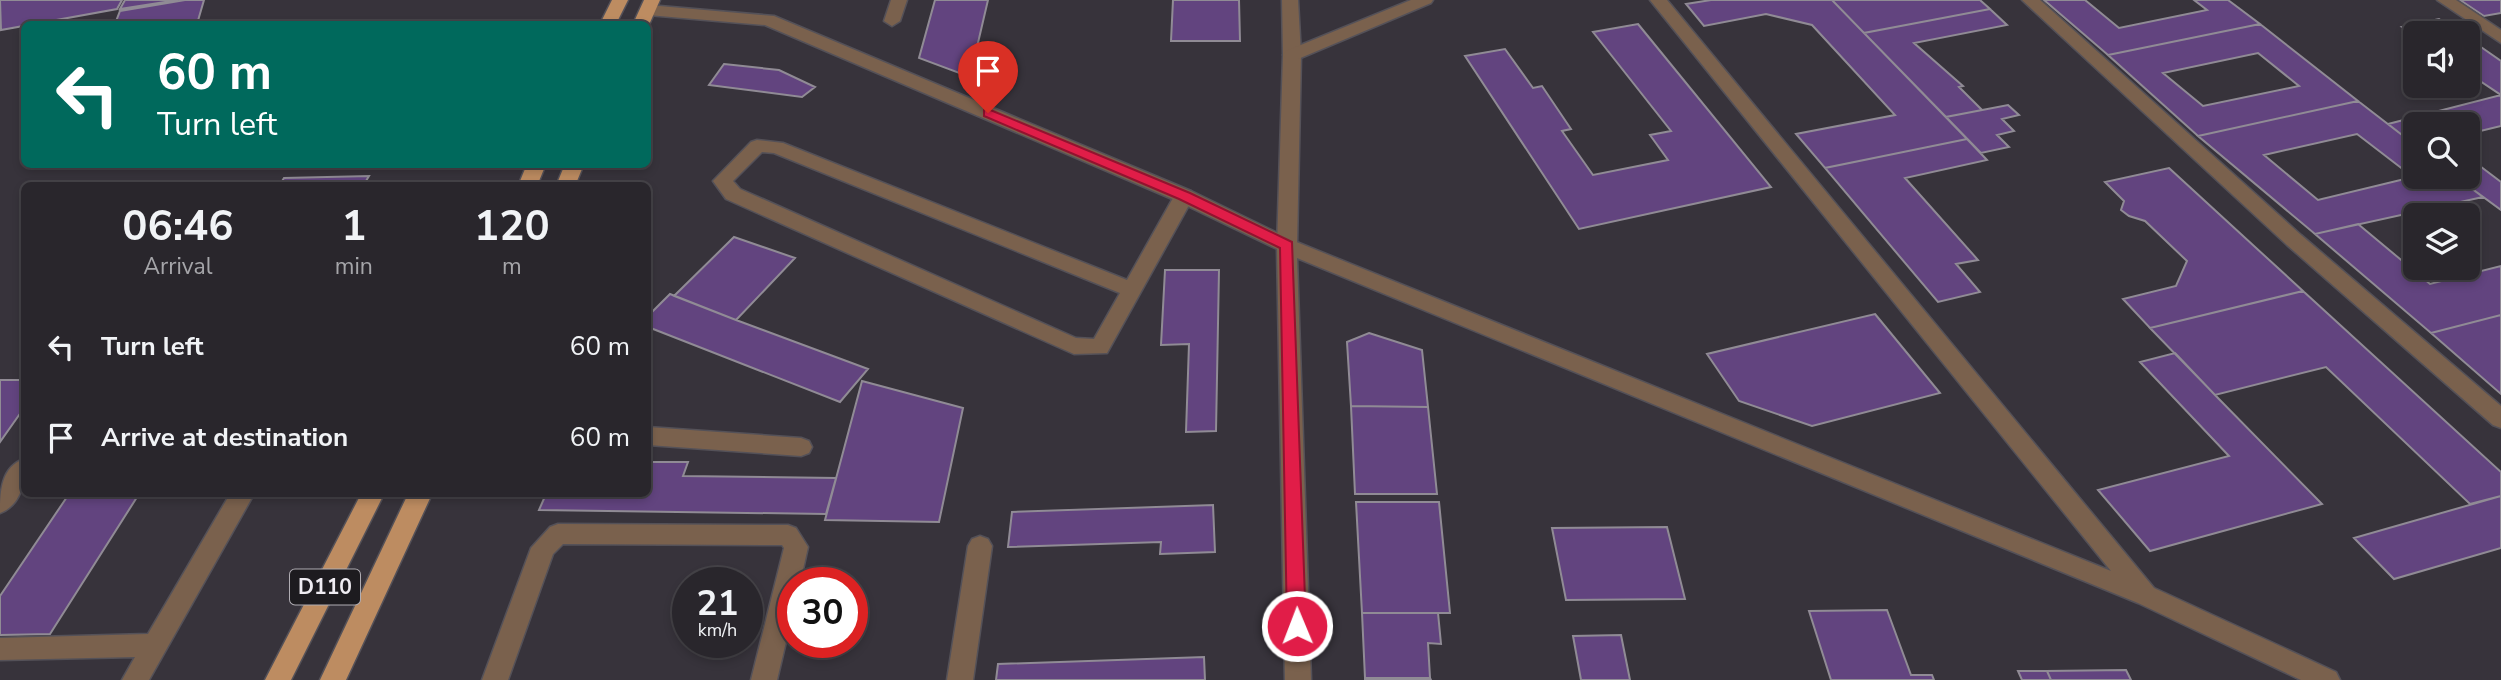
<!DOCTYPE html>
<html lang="en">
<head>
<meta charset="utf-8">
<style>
  :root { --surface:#29262c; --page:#353238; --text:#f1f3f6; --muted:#a5a5a9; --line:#454348 }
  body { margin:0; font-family:"Nunito Sans",sans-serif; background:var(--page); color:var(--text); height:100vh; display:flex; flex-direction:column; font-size:26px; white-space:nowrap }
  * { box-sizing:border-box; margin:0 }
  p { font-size:23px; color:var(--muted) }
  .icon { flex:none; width:38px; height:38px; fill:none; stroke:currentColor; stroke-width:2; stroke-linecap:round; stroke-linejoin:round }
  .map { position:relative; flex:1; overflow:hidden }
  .drawer { position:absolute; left:21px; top:182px; width:630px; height:315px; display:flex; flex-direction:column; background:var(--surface); border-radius:10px; box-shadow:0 4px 10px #0003,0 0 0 2px var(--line) }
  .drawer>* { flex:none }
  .top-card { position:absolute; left:21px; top:21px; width:630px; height:147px; border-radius:10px; box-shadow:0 4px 10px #0003,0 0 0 2px var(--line); background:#00695c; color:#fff; overflow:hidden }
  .tools { position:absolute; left:2403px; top:21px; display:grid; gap:14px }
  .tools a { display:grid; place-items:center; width:77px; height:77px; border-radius:10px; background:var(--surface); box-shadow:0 4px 10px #0003,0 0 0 2px var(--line); font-size:35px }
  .speed { position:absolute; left:672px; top:567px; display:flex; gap:14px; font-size:35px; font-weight:700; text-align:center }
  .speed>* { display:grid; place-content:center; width:91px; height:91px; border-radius:50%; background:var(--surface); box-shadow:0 4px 10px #0003,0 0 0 2px var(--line); line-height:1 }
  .speed small { font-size:18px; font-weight:400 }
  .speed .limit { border:10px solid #d22; background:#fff; color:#111 }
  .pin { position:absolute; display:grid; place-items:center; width:60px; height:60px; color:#fff; margin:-72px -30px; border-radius:50% 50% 50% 0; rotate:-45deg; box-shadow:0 0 7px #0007 }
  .pin .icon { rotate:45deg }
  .me { position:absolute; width:77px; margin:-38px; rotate:359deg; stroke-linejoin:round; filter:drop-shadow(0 0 5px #0008) }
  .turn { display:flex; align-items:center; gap:24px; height:147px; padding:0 21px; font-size:32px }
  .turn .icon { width:91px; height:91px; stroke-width:2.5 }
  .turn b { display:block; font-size:49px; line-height:60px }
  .eta { display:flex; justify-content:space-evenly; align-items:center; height:119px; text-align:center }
  .eta b { font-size:42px; font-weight:700; line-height:49px }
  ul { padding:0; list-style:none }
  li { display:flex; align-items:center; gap:21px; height:91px; padding:0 21px }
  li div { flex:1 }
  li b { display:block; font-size:26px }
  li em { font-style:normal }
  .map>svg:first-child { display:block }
</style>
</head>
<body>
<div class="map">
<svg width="2501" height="680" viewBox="0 0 2501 680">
  <rect width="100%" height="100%" fill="#37333b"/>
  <path fill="#62447f" stroke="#908b95" stroke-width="2" fill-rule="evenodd" d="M0,0H122L117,9L1,30Z
    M125,0H178L120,9Z
    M185,0H204L197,24H115L120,11Z
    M935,0H988L970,77L919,58Z
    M1173,0H1239L1240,41H1171Z
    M1711,0H1832L1967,139L1825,168L1796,134L1895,115L1812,25L1766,14L1704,26L1686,4Z
    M1832,0H1980L1990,9L1864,33Z
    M2044,0H2085L2119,28L2207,10L2194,0H2228L2260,24L2108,55Z
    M2460,0H2501V13L2484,16Z
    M1990,9L2007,25L1914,43L1963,86L1959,87L1982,110L1946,117L1864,33Z
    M2439,19L2460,33H2415V36L2402,27Z
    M1638,24L1771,187L1579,229L1465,56L1505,49L1533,88L1542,86L1571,129L1562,131L1593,175L1668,160L1650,135L1671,131L1593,32Z
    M2260,24L2358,101L2198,136L2108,55ZM2258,53L2299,86L2203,106L2163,73Z
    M2468,38L2501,61V95L2468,73Z
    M724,64L779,70L815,87L802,97L709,85Z
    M2501,95V126L2468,134V124H2415V145L2388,124Z
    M2358,101L2415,145V177H2456L2483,197L2315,234L2198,136ZM2357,134L2413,177L2318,200L2264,155Z
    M2008,105L2019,115L2002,119L2014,131L1997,135L2009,147L1981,153L1946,117Z
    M1967,139L1987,160L1905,178L1978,260L1956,264L1980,292L1938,302L1825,168Z
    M2468,157L2501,182V210L2456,177H2468Z
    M2169,168L2303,291L2150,328L2123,299L2176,286L2187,261L2145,221L2129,216L2121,210L2124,201L2105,182Z
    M369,176L363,186H279L284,178Z
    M2358,224L2430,284L2501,266V315L2431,333L2315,234Z
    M734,237L795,258L736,320L674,296Z
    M1165,270H1219L1216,431L1186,432L1189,344L1161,345Z
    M2303,291L2501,472V496L2470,504L2326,367L2215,395L2150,328Z
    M670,294L736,320L868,369L840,402L648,327V316Z
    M1875,314L1940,393L1812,426L1739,401L1707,354Z
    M2501,315V394L2431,333Z
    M1369,333L1422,350L1428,407L1351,406L1347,342Z
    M2175,353L2215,395L2322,504L2150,551L2098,490L2229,456L2140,362Z
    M0,380H24V408L0,442Z
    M862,381L963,408L939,522L825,520Z
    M1351,406L1428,407L1437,494H1355Z
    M648,462H688L683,476L836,478L826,514L539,510L546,494H648Z
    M69,494H139L50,634L0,635V596Z
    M2501,496V548L2394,579L2354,538Z
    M1356,502H1439L1450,613H1362Z
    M1213,505L1215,552L1160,554L1161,542L1008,547L1012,512Z
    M1667,527L1685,599L1566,600L1552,528Z
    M1887,610L1911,675H1932L1934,680H1831L1809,611Z
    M1362,613H1438L1441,644L1428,643L1430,678H1365Z
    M1621,635L1630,680H1581L1573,636Z
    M1204,657L1205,680H996L998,664Z
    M2126,670L2131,680H2051L2047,671Z
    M2018,671H2047L2051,680H2022Z
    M1365,678H1430L1431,680H1365Z"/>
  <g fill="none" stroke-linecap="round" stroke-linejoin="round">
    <defs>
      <path id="lane" d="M1282,0H1298L1301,55L1297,246L1294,251H1280L1277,246L1283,55Z
        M2022,0H2040L2301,235L2501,406V428L2493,425L2287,245Z
        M2437,0H2456L2501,30V43Z
        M757,140L783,143L1127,280L1177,191H1191L1194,196L1107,353L1074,354L726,199L713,181L751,142ZM762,152L774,153L1120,293L1094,339L1076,338L740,189L733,181Z
        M648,427L801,438L809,441L812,447L809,453L801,456L648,445Z
        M24,459C26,479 22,505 0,513C0,492 1,467 24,459Z
        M230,494H254L149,680H122L135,657L0,660V638L148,634Z
        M558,524L788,525L796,528L808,547L800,583H793V612L777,680H751L784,548L782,545L563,544L553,554L508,680H482L531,548L550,527Z
        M980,536L988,539L992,546L973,680H947L968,546L972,539Z"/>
      <path id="street" d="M891,0H907L900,21L892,26L884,21Z
        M1411,0H1433L1431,3L1298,59H1286L1283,55L1286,51Z
        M1650,0H1667L2154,588L2336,672L2340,680H2301L2138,603L1297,258L1311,680H1285L1277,249L1177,201L765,25L648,15L640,10L648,5L774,16L1191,191L1294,241L2111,571Z"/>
      <path id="primary" d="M612,0H628L616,24H600Z
        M644,0H660L648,27V24H633Z
        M527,164H546L537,186H518Z
        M565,164H584L575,186H556Z
        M361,494H384L291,680H265Z
        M408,494H432L346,680H320Z"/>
    </defs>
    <use href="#lane" stroke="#545158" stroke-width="3"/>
    <use href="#street" stroke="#545158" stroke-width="3"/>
    <use href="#primary" stroke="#545158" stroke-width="3"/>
    <use href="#lane" fill="#7a614d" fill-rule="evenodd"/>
    <use href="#street" fill="#7a614d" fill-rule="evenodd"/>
    <use href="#primary" fill="#bd8c61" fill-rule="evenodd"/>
  </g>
  <path fill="#e11d48" stroke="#92132f" stroke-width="2" d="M988,109L1190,193L1292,242L1306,626L1303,631L1297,634L1290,631L1287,626L1280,248L1179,199L984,116V110Z"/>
  <g text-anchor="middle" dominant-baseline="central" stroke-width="7" stroke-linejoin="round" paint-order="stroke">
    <rect fill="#1d1b1f" stroke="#b0adb3" stroke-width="2" x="290" y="569.5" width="70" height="35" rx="5"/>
    <g font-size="21" font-weight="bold" fill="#efecf2">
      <text x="325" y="587">D110</text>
    </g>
  </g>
</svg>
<div class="tools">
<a><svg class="icon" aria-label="sound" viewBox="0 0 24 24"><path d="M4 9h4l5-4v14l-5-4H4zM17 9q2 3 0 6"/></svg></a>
<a><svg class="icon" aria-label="search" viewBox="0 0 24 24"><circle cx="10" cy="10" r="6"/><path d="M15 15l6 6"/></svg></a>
<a><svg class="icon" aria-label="layers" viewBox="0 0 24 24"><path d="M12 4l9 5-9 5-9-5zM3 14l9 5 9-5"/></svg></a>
</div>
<div class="speed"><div>21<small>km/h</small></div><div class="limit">30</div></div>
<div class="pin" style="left:988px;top:113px;background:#d93025"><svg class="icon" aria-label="arrive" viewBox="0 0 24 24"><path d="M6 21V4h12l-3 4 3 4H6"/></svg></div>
<svg class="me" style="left:1297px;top:626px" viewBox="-20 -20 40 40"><circle r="17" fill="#e11d48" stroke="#fff" stroke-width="3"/><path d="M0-11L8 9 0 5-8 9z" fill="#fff"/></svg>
<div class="top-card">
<div class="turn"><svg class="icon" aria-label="left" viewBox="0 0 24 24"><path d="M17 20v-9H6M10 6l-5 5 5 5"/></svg><div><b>60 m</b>Turn left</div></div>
</div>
<section class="drawer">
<div class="eta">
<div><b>06:46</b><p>Arrival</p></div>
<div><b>1</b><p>min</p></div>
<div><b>120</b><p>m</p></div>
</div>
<ul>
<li><svg class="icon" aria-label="left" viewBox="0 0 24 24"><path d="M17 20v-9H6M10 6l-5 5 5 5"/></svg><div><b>Turn left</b></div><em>60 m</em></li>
<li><svg class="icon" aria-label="arrive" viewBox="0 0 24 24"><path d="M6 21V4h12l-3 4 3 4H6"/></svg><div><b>Arrive at destination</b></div><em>60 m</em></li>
</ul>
</section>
</div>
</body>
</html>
